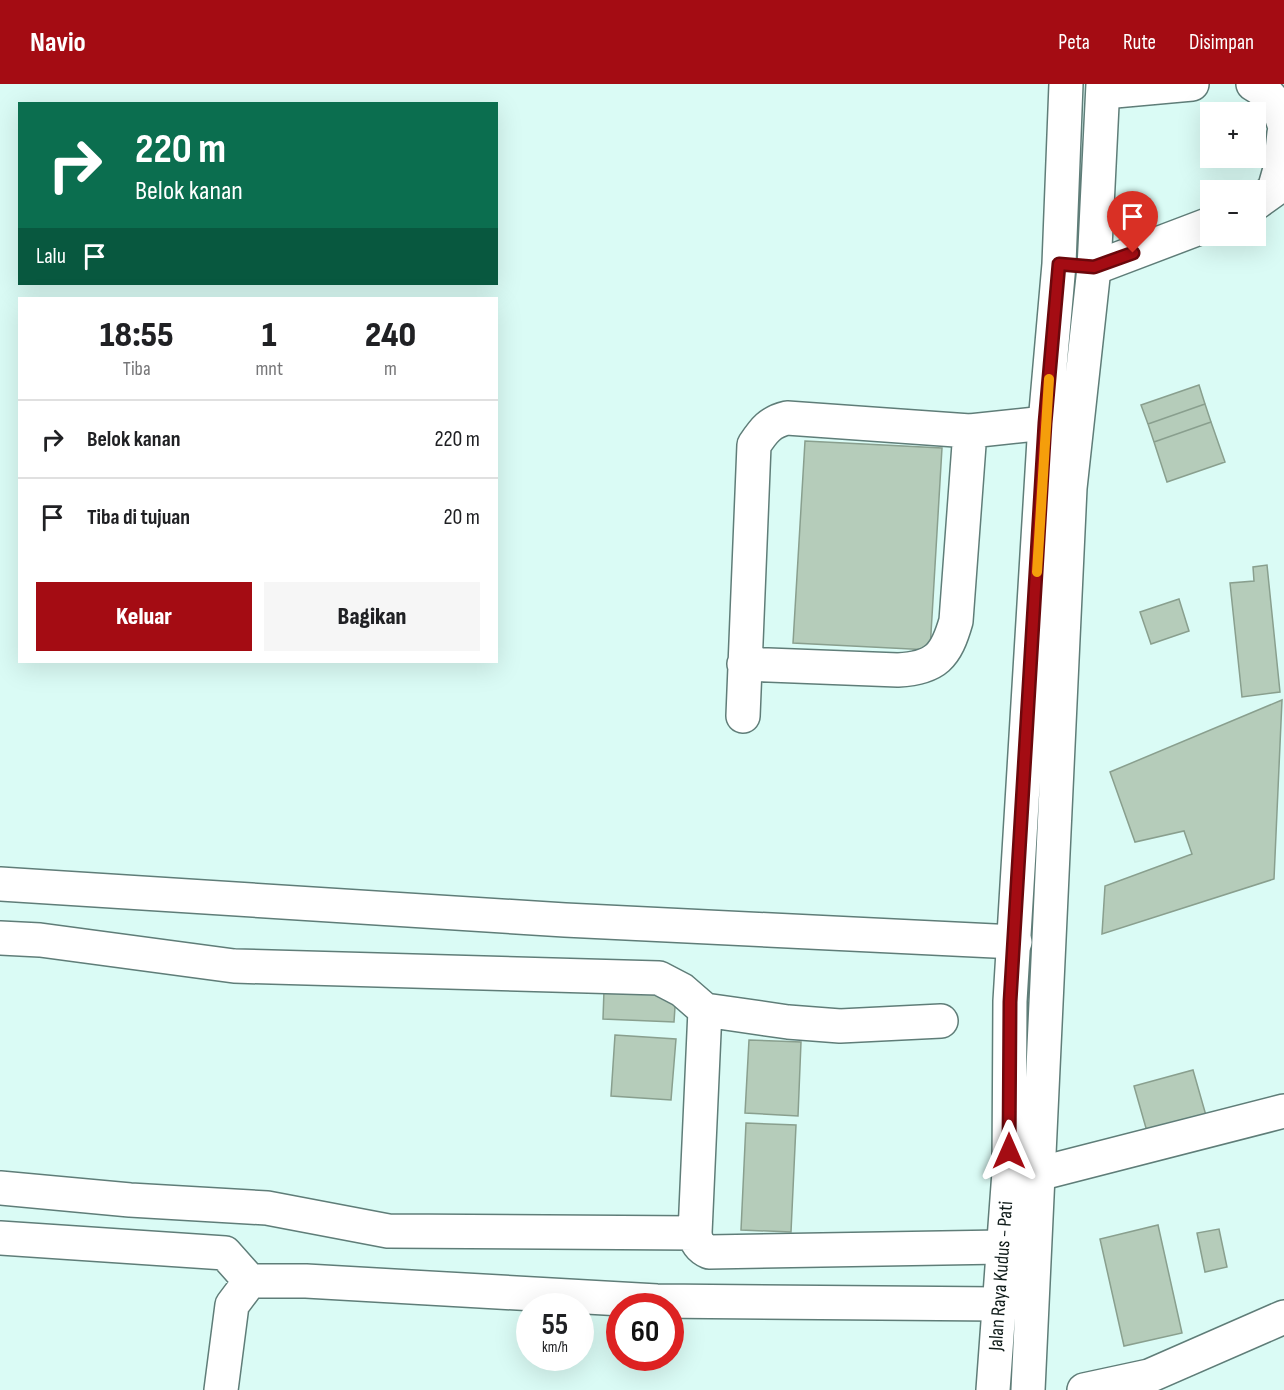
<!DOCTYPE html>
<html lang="id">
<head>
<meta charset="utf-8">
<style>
  :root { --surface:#fff; --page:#f6f6f6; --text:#202124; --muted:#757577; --line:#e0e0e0; --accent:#a40c13 }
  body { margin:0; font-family:"Sofia Sans Condensed",sans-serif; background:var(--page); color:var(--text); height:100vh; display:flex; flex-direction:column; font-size:22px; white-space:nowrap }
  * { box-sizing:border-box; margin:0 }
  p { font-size:20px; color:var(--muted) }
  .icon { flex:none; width:33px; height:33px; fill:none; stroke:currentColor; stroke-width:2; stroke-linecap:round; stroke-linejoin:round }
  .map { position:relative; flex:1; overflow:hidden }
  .panel { position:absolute; left:18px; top:213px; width:480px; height:366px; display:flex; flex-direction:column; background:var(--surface); border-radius:0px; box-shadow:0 6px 24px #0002 }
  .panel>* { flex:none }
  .banner { position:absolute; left:18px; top:18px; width:480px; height:183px; border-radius:0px; box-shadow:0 6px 24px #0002; background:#0b6e4f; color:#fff; overflow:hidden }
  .controls { position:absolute; left:1200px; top:18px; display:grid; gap:12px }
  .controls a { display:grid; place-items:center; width:66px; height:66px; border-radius:0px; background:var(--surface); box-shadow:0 6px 24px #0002; font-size:30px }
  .speed { position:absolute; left:516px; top:1209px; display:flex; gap:12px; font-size:30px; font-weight:700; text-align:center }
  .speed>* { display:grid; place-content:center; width:78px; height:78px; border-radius:50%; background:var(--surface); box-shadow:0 6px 24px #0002; line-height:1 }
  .speed small { font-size:15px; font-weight:400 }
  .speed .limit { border:9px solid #d22; background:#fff; color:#111 }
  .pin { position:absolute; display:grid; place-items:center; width:51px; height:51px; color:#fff; margin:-62px -26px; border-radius:50% 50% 50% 0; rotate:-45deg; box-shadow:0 0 6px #0007 }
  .pin .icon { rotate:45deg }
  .me { position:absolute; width:66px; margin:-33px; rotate:0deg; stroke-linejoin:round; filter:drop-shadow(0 0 4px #0008) }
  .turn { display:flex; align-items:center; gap:21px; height:126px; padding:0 18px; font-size:27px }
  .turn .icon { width:78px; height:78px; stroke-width:2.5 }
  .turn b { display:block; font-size:42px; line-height:51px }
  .then { display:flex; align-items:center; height:57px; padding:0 18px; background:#0003; gap:12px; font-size:22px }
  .eta { display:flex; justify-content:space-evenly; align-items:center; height:102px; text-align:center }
  .eta b { font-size:36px; font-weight:800; line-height:42px }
  .button { display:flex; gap:12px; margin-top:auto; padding:12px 18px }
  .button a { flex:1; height:69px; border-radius:0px; background:var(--accent); color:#fff; font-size:24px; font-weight:800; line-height:69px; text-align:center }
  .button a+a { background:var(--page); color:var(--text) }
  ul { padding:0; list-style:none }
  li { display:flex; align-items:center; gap:18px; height:78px; padding:0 18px; border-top:2px solid var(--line) }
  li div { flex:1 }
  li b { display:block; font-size:22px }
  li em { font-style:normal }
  header { display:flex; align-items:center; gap:36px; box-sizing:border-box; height:84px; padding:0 30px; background:var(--accent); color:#fff }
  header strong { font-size:28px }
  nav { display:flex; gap:33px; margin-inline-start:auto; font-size:21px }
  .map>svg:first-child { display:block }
</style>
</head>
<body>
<header>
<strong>Navio</strong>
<nav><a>Peta</a><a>Rute</a><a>Disimpan</a></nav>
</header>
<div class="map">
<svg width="1284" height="1306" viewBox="0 0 1284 1306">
  <rect width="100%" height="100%" fill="#dafbf5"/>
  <path fill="#b5ccba" stroke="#899f8e" stroke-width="1.5" d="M1199,301L1205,320L1148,340L1141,321Z
    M1205,320L1211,338L1154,358L1148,340Z
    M1211,338L1225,378L1167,398L1154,358Z
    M805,357L942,364L930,566L793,559Z
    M1267,481L1280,608L1242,613L1230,499L1254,497L1253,483Z
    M1179,515L1189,547L1151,560L1140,528Z
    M1282,616L1274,795L1102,850L1105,802L1192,770L1184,747L1135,758L1110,688Z
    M604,906L676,908L674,938L603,935Z
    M615,951L676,955L671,1016L611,1012Z
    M749,956L801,958L798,1032L745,1029Z
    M1193,986L1207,1035L1148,1051L1134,1002Z
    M746,1039L796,1041L791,1148L741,1146Z
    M1158,1141L1182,1249L1124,1262L1100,1155Z
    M1219,1145L1227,1183L1205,1188L1197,1149Z"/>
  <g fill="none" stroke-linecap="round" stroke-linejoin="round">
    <defs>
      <path id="minor" d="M1253,0C1271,10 1278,21 1284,40
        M1104,8L1192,0
        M1256,119L1274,106L1280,85L1284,49
        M1094,184L1210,140
        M744,580L898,586C936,584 946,572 956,537L970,347
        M743,632L754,361C764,346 770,338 787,334L970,347L1045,339
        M0,800L565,836L1015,858
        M0,854L40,856L234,882L659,894L682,906L705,926L788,938L840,942L941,937
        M705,926L695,1149C696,1159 700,1164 709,1168L1002,1163
        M1038,1090L1284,1027
        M0,1104L130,1116L267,1124L388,1147L695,1149
        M0,1154L225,1169L250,1197H306L657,1217L998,1220
        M221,1306L232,1221L250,1197
        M1084,1306L1149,1292L1284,1233"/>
      <path id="major" d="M993,1306L1009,1088L1010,917L1045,339L1059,180L1066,0
        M1028,1306L1070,404L1094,184L1103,0"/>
    </defs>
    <use href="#minor" stroke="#5f7d78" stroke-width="36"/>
    <use href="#major" stroke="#5f7d78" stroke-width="36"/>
    <use href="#minor" stroke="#fff" stroke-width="33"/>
    <use href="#major" stroke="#fff" stroke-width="33"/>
  </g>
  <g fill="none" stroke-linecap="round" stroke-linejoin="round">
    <defs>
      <path id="route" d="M1009,1067L1010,918L1045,339L1059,180L1094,183L1133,169"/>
    </defs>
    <use href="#route" stroke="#6b080c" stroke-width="15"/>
    <use href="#route" stroke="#a40c13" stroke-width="10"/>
    <path stroke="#f59e0b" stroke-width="10" d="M1037,488L1049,295"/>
  </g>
  <g text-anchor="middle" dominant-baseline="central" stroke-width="4.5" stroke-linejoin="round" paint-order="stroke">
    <g font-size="20" fill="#0f1b19" stroke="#fff">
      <text transform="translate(1001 1192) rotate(-86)">Jalan Raya Kudus - Pati</text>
    </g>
  </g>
</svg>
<div class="controls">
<a>+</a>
<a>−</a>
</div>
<div class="speed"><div>55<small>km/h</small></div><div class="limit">60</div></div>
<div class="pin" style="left:1133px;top:169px;background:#d93025"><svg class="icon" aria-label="arrive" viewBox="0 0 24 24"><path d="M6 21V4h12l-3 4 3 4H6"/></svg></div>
<svg class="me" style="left:1009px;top:1067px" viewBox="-20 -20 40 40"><path d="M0-17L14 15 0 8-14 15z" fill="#a40c13" stroke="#fff" stroke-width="4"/></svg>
<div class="banner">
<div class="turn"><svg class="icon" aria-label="right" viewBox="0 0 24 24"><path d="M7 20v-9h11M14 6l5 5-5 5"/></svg><div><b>220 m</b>Belok kanan</div></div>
<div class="then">Lalu<svg class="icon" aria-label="arrive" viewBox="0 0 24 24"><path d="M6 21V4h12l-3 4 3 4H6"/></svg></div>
</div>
<section class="panel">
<div class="eta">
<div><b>18:55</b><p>Tiba</p></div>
<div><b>1</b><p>mnt</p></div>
<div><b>240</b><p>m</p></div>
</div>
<ul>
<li><svg class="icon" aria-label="right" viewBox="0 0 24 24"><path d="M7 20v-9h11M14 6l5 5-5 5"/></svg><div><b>Belok kanan</b></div><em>220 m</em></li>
<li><svg class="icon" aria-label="arrive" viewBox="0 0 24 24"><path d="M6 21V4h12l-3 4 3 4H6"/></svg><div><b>Tiba di tujuan</b></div><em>20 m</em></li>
</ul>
<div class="button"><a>Keluar</a><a>Bagikan</a></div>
</section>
</div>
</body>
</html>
